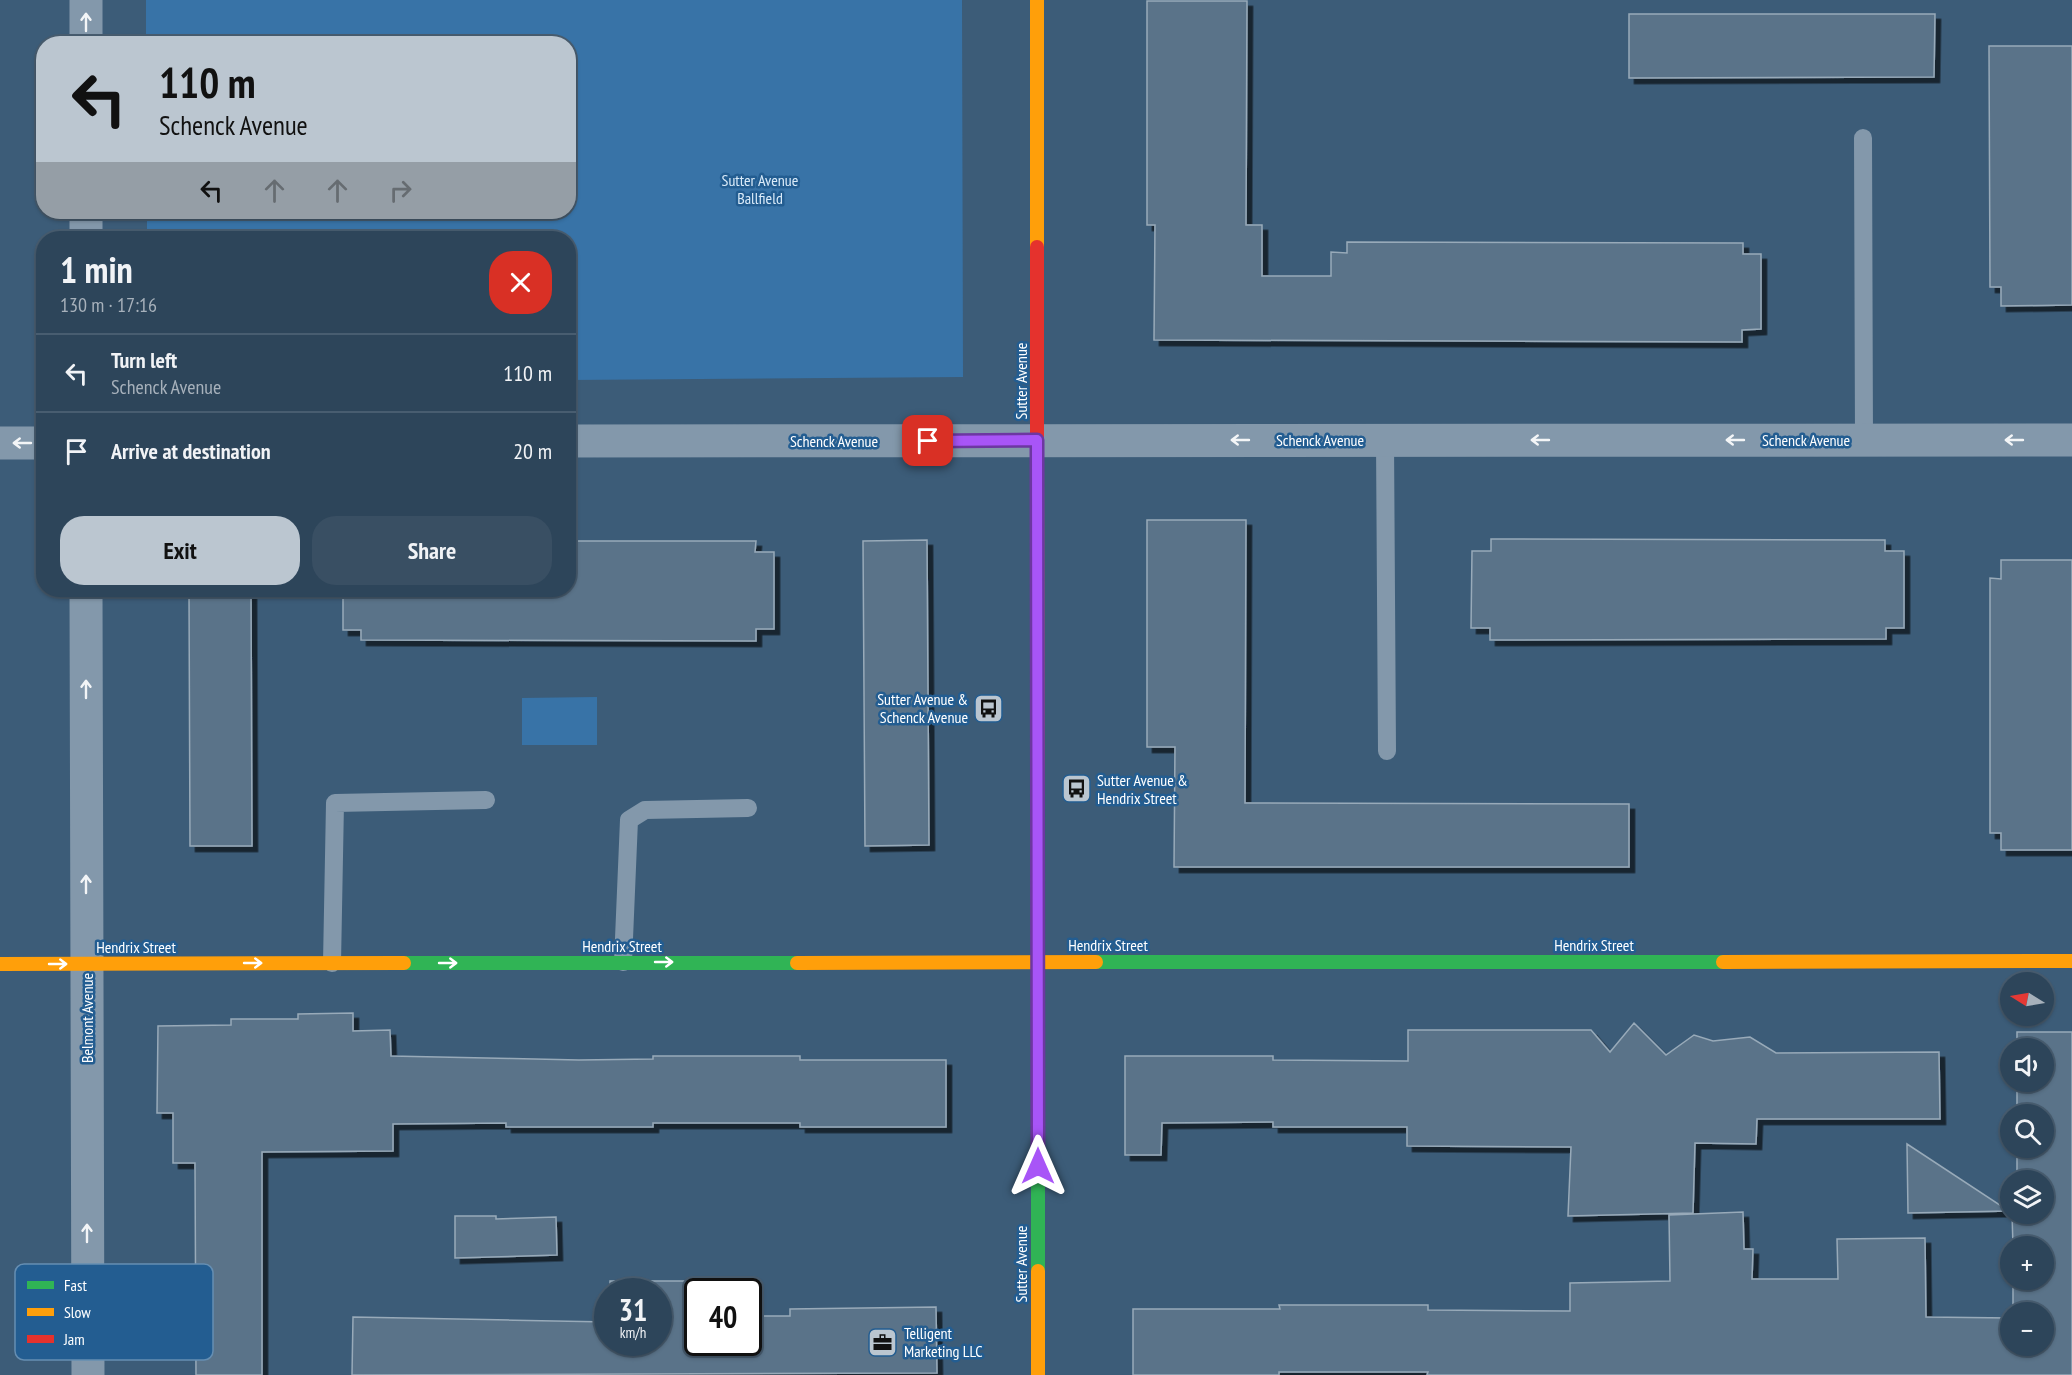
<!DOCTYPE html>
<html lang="en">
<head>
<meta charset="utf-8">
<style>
  :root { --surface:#2d455a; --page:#394f63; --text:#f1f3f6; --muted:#a7b1bb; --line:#485d70; --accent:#bbc6d0 }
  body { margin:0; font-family:"PT Sans Narrow",sans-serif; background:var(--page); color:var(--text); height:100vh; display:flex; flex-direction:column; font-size:22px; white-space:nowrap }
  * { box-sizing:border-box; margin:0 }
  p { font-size:20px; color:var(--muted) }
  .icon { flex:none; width:33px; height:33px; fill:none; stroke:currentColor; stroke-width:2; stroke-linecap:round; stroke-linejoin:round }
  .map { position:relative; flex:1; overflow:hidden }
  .side { position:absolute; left:36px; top:231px; width:540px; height:366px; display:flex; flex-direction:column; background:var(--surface); border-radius:24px; box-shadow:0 2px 4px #0004,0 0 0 2px var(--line) }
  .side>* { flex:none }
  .banner { position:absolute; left:36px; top:36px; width:540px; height:183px; border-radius:24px; box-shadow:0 2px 4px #0004,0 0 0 2px var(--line); background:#bbc6d0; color:#111; overflow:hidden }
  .needle { width:39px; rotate:281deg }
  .fabs { position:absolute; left:2000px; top:972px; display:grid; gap:12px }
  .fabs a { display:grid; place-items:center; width:54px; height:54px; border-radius:50%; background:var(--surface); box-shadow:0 2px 4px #0004,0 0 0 2px var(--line); font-size:30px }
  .speed { position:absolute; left:594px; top:1278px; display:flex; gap:12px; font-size:30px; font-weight:700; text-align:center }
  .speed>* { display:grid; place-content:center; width:78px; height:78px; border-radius:50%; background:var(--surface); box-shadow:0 2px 4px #0004,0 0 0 2px var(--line); line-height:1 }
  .speed small { font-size:15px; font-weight:400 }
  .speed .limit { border:3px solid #111; border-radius:9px; background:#fff; color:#111 }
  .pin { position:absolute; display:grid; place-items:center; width:51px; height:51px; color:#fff; margin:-26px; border-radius:12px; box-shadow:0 3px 9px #0006 }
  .me { position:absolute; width:66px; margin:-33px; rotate:0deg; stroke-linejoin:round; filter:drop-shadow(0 0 4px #0008) }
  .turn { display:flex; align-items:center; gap:21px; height:126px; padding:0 24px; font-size:27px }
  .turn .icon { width:78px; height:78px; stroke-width:2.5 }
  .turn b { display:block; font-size:42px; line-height:51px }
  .lanes { display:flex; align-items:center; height:57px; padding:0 24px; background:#0003; justify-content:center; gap:30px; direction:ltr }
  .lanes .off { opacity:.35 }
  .round { display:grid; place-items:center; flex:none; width:63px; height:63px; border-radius:24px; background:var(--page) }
  .summary { display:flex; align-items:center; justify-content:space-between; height:102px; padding:0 24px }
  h1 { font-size:36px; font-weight:800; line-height:45px }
  .button { display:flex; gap:12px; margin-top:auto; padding:12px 24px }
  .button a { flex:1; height:69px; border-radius:24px; background:var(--accent); color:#111; font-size:24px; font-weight:800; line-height:69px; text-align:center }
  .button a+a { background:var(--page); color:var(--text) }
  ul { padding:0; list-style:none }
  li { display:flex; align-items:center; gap:18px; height:78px; padding:0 24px; border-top:2px solid var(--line) }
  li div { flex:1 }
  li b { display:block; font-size:22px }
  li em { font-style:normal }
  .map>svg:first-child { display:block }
</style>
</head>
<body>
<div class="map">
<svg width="2072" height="1375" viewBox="0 0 2072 1375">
  <defs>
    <filter id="shadow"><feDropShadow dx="5.5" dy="5.5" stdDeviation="0" flood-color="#0009"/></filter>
  </defs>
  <rect width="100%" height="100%" fill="#3c5c78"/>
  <path fill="#3873a7" d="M146,0H962L963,377L569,380L568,238H147V212H568V44L146,43Z
    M597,697V745H522V698Z"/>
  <path fill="#5a7389" stroke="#98aab9" stroke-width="1.5" filter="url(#shadow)" d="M1147,1H1247L1246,225H1262V276H1331V252L1347,253V242L1743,243V254H1761V329L1742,330V342L1154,340L1155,225H1147Z
    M1629,14H1935L1934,77L1629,78Z
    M1989,46H2072V305L2001,306V287H1990Z
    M1147,520H1246L1245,803L1629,804V867H1174L1175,747H1147Z
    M1491,539L1885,540V551H1904V628H1886V639L1490,640V628H1471L1472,551H1491Z
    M927,540L929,845L865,846L863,541Z
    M568,541H756L755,552H774V629H756V641L361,640V630H343V590H568Z
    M2001,560H2072V850H2001V833H1990V578L2001,579Z
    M189,590H251L252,846H190Z
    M353,1013V1031L390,1030L391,1056L579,1060L653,1059V1056H800V1060H946V1127H800V1123H653V1127H506V1123L393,1124V1151L262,1152V1375H196L195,1163H173V1113H157L158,1026L231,1025V1019H298V1014Z
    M1634,1023L1666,1055L1694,1035L1713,1041L1750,1037L1776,1053L1939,1052L1940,1119H1757L1756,1144L1695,1143L1693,1213L1568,1216L1571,1147L1407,1146V1127H1273V1122L1162,1123L1161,1155H1125V1056H1273V1060L1408,1061V1030H1591L1610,1052Z
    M2017,1032H2072V1375H1427L1428,1372H1279V1375H1133V1309H1280L1279,1305H1428V1310L1570,1311V1283L1670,1281L1669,1215L1743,1212L1744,1249H1753L1752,1279H1838L1837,1239L1925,1238L1926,1317L2010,1318V1346H2043V1312H2013V1280H2043V1246H2013L2012,1214H2043V1180H2012L2017,1179V1148H2043V1114H2017V1082H2043V1048H2017Z
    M1907,1144L2009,1211L1908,1213Z
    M455,1216H496V1219L556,1217L557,1255L455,1258Z
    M610,1281H711V1292H698V1342H748V1316H790V1309L936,1307L937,1373L352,1375L353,1317L608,1322V1342H658V1292H610Z"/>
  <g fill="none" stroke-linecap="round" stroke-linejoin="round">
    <path stroke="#8398ab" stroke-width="18" d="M1863,138L1864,440
      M1385,440L1387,751
      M623,962L629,820L645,810L748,808
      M332,963L335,803L486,800"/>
    <path stroke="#8398ab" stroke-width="33" d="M86,0V44
      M86,212V238
      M568,441L2072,440
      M0,443H44
      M86,590L88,1375"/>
    <path stroke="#30b455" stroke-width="14" d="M1038,873V1271
      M1096,962H1723
      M404,963H797"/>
    <path stroke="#ff9f0a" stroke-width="14" d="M1037,0V247
      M1037,460L1038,873
      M1723,962L2072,961
      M797,963L1096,962
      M0,964L404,963
      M1038,1271V1375"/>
    <path stroke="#e5322d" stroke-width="14" d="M1037,247V460"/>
  </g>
  <defs><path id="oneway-shaft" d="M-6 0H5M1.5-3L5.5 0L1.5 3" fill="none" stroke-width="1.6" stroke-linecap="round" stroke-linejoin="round" transform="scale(1.5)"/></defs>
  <g stroke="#f3f5f7">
    <use href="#oneway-shaft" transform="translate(86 22) rotate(-90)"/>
    <use href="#oneway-shaft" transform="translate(1240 440) rotate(-180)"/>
    <use href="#oneway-shaft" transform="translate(1540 440) rotate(180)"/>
    <use href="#oneway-shaft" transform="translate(1735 440) rotate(180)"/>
    <use href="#oneway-shaft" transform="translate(2014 440) rotate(180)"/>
    <use href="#oneway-shaft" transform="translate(22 443) rotate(-180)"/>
    <use href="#oneway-shaft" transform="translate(86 689) rotate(-90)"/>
    <use href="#oneway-shaft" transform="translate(86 884) rotate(-90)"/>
    <use href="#oneway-shaft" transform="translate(87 1233) rotate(-90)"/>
  </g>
  <g stroke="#fff">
    <use href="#oneway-shaft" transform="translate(664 962)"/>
    <use href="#oneway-shaft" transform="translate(253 963)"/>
    <use href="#oneway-shaft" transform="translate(448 963)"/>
    <use href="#oneway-shaft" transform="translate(58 964)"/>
  </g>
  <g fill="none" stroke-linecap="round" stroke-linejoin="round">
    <defs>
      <path id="route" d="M928,441L1037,440L1038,1166"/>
    </defs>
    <use href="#route" stroke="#6d37a1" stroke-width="15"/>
    <use href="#route" stroke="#a855f7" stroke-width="10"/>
  </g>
  <defs>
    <symbol id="bus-square" viewBox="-11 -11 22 22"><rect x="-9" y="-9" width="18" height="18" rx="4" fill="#bbc6d0" stroke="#235d91"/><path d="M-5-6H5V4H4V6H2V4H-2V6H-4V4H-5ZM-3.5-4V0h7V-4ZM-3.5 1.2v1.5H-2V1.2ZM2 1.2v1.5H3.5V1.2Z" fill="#111"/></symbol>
    <symbol id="office-square" viewBox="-11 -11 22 22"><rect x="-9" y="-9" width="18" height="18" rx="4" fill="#bbc6d0" stroke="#235d91"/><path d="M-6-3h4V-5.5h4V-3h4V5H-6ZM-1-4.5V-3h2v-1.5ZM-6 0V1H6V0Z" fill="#111"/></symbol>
  </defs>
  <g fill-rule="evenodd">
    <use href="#bus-square" x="972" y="692" width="33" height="33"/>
    <use href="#bus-square" x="1060" y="772" width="33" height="33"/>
    <use href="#office-square" x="866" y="1326" width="33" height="33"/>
  </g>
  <g text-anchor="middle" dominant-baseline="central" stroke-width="5" stroke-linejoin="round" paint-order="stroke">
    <g font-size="16" fill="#daebf9" stroke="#235d91">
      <text x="760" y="180">Sutter Avenue<tspan x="760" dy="18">Ballfield</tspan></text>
    </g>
    <g font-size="16" fill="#fff" stroke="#235d91">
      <text transform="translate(1021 381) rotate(-90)">Sutter Avenue</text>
      <text x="1320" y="440">Schenck Avenue</text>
      <text x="1806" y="440">Schenck Avenue</text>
      <text x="834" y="441">Schenck Avenue</text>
      <text x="1108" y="945">Hendrix Street</text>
      <text x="1594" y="945">Hendrix Street</text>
      <text x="622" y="946">Hendrix Street</text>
      <text x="136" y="947">Hendrix Street</text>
      <text transform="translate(87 1018) rotate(-90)">Belmont Avenue</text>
      <text transform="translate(1021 1264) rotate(-90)">Sutter Avenue</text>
    </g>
    <g font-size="16" fill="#fff" stroke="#235d91" text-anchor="start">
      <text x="968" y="699" text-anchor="end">Sutter Avenue &amp;<tspan x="968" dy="18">Schenck Avenue</tspan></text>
      <text x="1097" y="780">Sutter Avenue &amp;<tspan x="1097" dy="18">Hendrix Street</tspan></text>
      <text x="904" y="1333">Telligent<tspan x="904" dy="18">Marketing LLC</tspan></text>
    </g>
  </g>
  <rect x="15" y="1264" width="198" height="96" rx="9" fill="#235d91" stroke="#658eb2" stroke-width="1.5"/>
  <rect x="27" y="1281" width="27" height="8" fill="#30b455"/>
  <rect x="27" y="1308" width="27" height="8" fill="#ff9f0a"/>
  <rect x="27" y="1335" width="27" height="8" fill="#e5322d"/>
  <g font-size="16" fill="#fff">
    <text x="64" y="1291">Fast</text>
    <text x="64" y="1318">Slow</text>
    <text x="64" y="1345">Jam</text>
  </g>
</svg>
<div class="fabs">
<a><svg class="needle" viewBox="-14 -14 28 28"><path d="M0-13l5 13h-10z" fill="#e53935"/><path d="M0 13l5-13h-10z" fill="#a7b1bb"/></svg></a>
<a><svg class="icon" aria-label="sound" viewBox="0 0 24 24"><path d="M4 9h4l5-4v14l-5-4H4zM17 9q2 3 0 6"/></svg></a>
<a><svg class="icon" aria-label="search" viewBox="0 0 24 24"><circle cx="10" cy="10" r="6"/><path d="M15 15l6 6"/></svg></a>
<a><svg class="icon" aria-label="layers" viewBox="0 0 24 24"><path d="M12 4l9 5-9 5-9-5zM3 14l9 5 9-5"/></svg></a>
<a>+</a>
<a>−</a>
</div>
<div class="speed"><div>31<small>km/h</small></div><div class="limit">40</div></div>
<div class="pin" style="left:928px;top:441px;background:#d93025"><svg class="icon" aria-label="arrive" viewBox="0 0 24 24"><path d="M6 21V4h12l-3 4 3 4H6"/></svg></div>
<svg class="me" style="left:1038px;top:1166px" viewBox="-20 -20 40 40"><path d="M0-17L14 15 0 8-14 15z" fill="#a855f7" stroke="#fff" stroke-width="4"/></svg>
<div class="banner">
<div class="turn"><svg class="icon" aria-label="left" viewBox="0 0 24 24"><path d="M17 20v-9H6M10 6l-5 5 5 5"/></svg><div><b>110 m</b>Schenck Avenue</div></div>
<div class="lanes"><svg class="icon" aria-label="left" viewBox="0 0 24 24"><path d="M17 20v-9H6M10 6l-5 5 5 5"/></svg><svg class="icon off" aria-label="ahead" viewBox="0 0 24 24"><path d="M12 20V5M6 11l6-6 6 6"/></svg><svg class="icon off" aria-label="ahead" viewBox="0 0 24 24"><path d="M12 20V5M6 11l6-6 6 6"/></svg><svg class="icon off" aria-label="right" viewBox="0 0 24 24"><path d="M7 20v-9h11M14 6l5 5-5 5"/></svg></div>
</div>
<section class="side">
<div class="summary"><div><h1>1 min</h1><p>130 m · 17:16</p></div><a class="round" style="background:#d93025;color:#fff"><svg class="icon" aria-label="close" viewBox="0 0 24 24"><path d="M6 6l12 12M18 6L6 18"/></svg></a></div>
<ul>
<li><svg class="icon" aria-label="left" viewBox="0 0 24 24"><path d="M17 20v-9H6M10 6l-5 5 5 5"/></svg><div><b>Turn left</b><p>Schenck Avenue</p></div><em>110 m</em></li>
<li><svg class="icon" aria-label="arrive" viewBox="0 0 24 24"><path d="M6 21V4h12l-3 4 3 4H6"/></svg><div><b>Arrive at destination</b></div><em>20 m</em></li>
</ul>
<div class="button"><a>Exit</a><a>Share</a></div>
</section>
</div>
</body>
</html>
